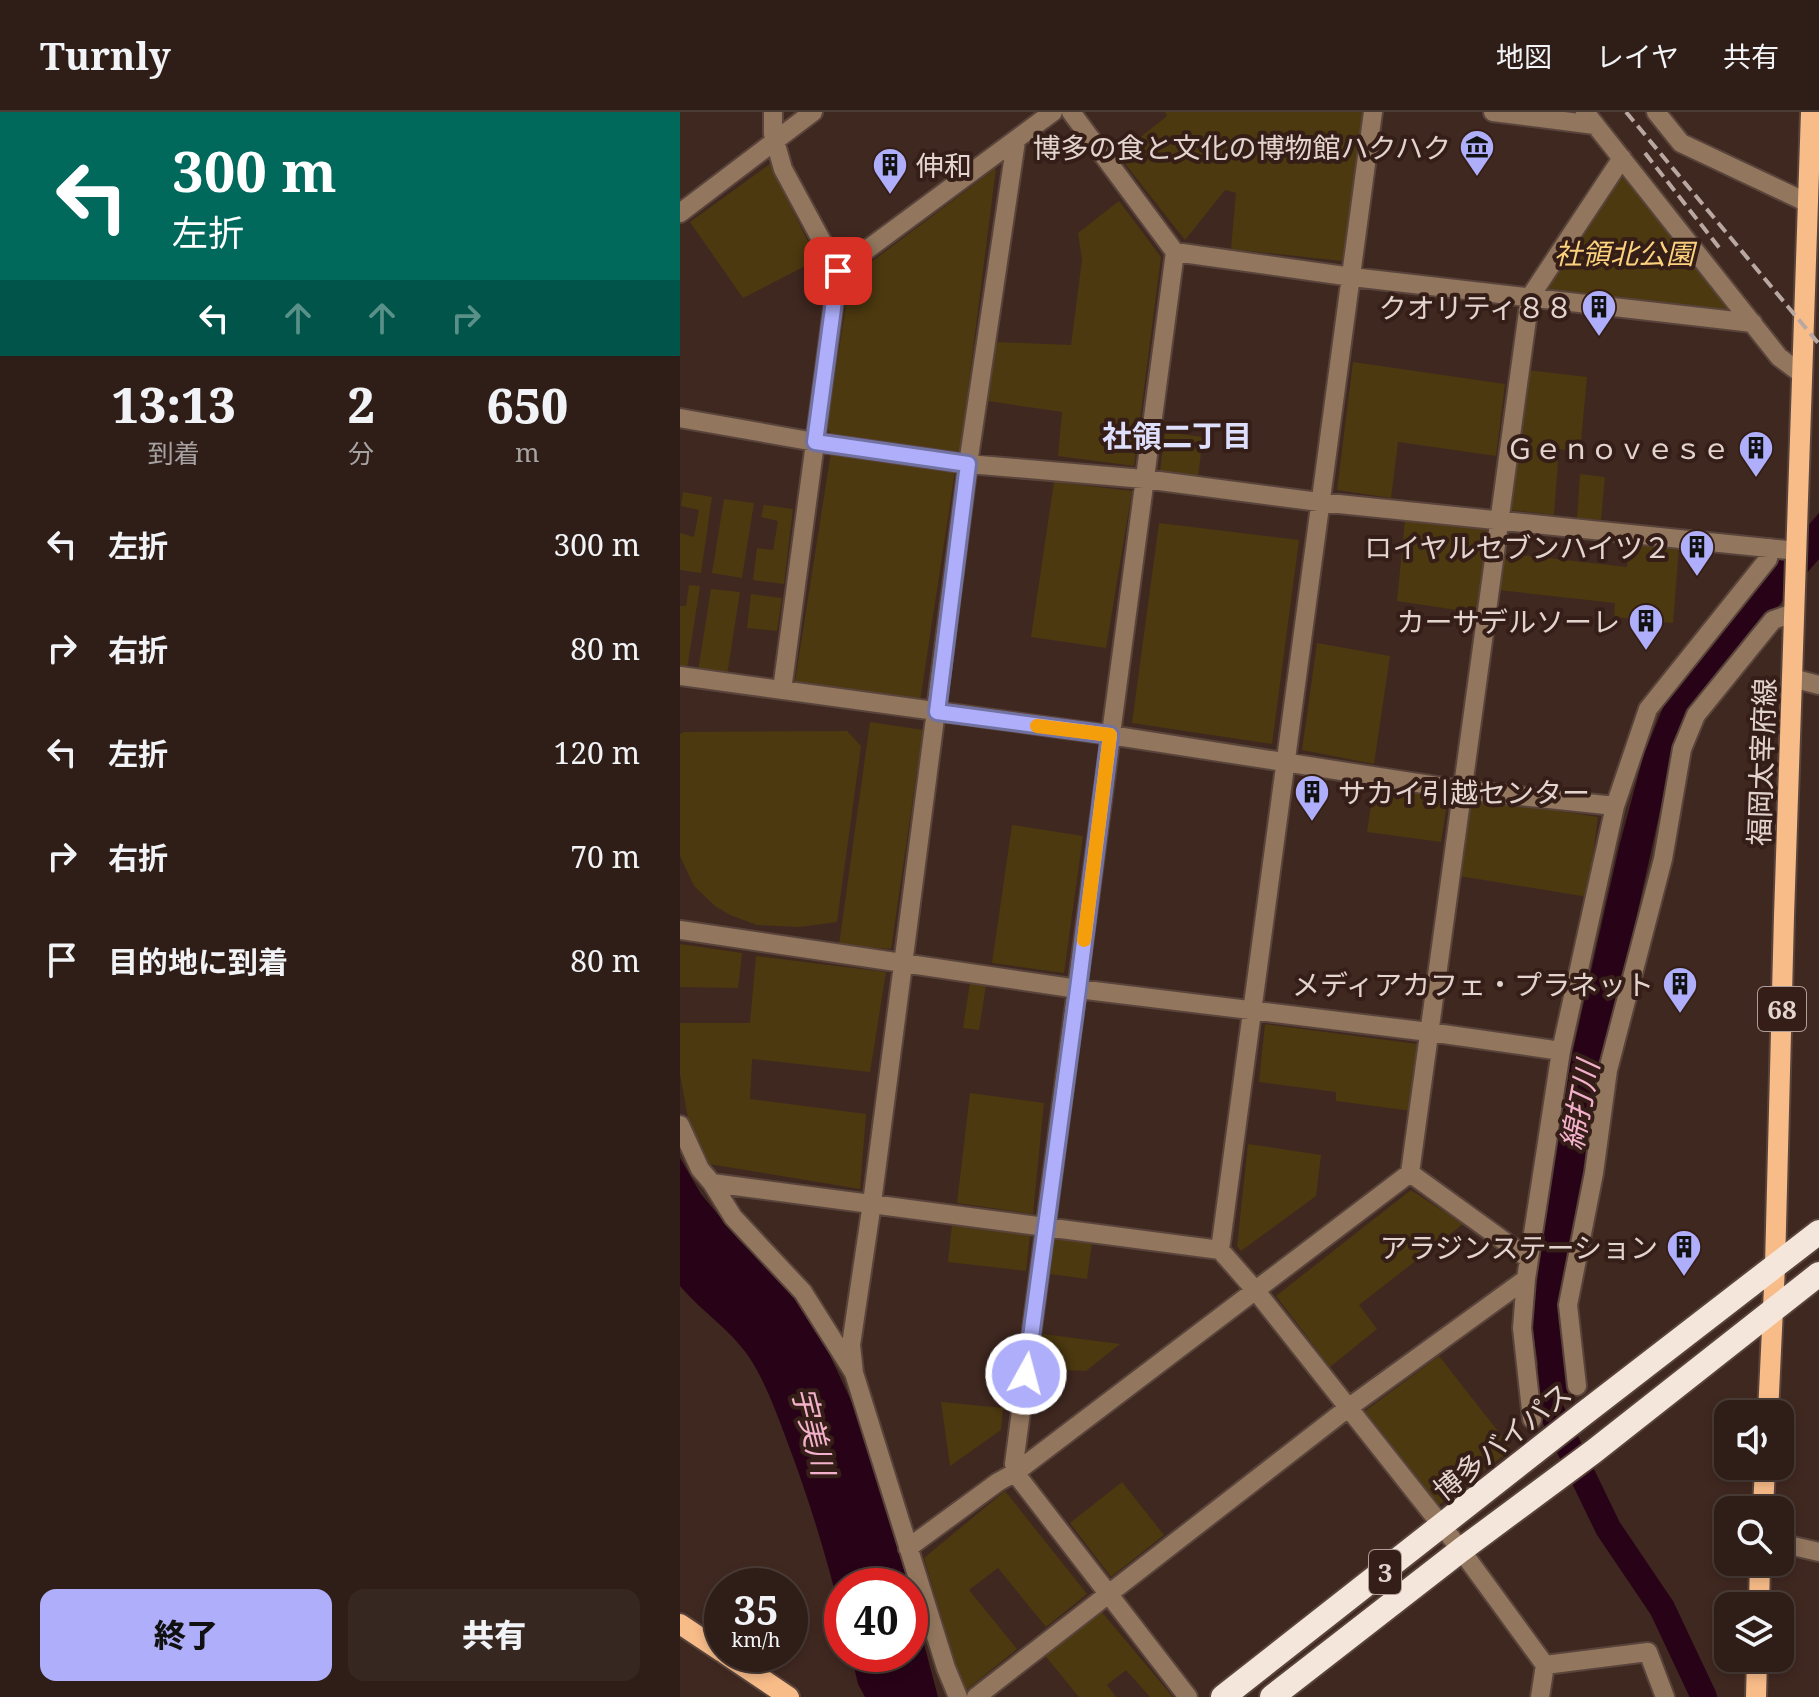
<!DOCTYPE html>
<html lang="ja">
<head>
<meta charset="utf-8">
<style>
  :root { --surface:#2f1e18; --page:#372721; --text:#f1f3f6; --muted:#a7a2a2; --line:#4a3c37; --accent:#aeaefa }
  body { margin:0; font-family:"Noto Serif","Noto Sans JP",serif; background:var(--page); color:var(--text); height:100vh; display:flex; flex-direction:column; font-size:30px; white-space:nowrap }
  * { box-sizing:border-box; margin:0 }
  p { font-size:26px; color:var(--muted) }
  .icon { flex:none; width:44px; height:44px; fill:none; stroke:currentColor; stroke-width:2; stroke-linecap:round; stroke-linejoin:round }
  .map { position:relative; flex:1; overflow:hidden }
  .drawer { display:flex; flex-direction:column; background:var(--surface); width:680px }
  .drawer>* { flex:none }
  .top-card { background:#00695c; color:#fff; overflow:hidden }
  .fabs { position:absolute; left:1034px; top:1288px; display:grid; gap:16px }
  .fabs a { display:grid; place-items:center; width:80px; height:80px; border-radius:16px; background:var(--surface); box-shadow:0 4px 12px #0003,0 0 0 2px var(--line); font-size:40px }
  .speed { position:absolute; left:24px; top:1456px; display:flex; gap:16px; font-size:40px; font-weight:700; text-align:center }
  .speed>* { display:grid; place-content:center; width:104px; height:104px; border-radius:50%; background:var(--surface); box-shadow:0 4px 12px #0003,0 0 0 2px var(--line); line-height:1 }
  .speed small { font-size:20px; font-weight:400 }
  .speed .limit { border:12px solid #d22; background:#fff; color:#111 }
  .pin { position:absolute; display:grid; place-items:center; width:68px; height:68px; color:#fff; margin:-34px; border-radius:16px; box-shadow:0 4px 12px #0006 }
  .me { position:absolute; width:88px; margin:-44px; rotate:7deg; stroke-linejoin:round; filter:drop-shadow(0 0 6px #0008) }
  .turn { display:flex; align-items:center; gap:28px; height:168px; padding:0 40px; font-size:36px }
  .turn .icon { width:104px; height:104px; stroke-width:2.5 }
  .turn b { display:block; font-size:56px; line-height:68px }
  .lanes { display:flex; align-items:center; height:76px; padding:0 40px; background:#0003; justify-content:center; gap:40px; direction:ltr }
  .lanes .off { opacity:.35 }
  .eta { display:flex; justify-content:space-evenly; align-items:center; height:136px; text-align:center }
  .eta b { font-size:48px; font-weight:800; line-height:56px }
  .button { display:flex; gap:16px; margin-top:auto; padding:16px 40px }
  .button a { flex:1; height:92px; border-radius:16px; background:var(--accent); color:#111; font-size:32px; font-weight:800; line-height:92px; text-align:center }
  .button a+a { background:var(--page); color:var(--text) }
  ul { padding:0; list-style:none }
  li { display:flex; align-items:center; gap:24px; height:104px; padding:0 40px }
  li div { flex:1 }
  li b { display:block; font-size:30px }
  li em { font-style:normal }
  header { display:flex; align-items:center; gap:48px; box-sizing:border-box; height:112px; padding:0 40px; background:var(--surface); border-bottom:2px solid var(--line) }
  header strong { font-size:38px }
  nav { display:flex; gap:44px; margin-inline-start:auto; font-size:28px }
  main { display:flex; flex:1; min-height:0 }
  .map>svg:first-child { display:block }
</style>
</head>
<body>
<header>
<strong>Turnly</strong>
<nav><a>地図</a><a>レイヤ</a><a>共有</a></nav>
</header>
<main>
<section class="drawer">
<div class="top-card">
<div class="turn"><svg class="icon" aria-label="left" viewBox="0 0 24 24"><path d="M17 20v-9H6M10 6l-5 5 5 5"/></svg><div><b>300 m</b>左折</div></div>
<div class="lanes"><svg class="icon" aria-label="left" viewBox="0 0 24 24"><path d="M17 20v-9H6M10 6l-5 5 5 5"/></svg><svg class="icon off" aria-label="ahead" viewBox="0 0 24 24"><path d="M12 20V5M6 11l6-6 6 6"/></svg><svg class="icon off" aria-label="ahead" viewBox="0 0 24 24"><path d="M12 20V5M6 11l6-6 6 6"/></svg><svg class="icon off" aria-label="right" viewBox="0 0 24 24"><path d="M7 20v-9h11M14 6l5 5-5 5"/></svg></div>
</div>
<div class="eta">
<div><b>13:13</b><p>到着</p></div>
<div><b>2</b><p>分</p></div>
<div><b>650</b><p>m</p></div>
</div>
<ul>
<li><svg class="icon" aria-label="left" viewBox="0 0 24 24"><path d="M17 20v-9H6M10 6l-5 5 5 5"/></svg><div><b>左折</b></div><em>300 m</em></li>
<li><svg class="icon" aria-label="right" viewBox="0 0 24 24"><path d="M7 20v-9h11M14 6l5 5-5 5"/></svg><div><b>右折</b></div><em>80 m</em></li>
<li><svg class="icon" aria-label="left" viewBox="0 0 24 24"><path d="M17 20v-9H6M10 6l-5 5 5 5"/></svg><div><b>左折</b></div><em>120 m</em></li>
<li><svg class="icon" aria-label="right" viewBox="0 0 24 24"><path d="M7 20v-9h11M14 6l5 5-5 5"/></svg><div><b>右折</b></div><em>70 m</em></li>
<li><svg class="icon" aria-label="arrive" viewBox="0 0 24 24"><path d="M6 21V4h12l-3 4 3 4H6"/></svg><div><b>目的地に到着</b></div><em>80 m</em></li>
</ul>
<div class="button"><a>終了</a><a>共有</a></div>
</section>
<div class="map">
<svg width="1139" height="1585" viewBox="0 0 1139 1585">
  <rect width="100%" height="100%" fill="#3f2820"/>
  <path fill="#4c390f" d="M485,0H685L662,149L551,137L556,81L545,78L505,128L438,43L487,4Z
    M90,52L137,148L63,186L10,110Z
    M316,56L280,340L152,323L147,316L170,166Z
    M943,60L1060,203L866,181L861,176Z
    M439,89L481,145L454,354L378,344L382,300L308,289L316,230L391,233L402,148L398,121Z
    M673,250L825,272L816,344L718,330L711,386L657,378Z
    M847,258L907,265L900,340L879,337L874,403L831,398Z
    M485,320L523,325L518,365L480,359Z
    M151,340L275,360L240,589L115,569Z
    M900,362L925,365L921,408L897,406Z
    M374,370L452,379L426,536L351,525Z
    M3,380L32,385L21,461L0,458V421L14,425L19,398L1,394Z
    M44,387L74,391L62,466L32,461Z
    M84,393L113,397L104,472L73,468L77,436L93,438L98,409L81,405Z
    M725,408L807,417L797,501L717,489Z
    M479,411L619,428L592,632L452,611Z
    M950,429L999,435L993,511L934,505L935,491L818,478L823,441L947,455Z
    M9,473L20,474L7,557L0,555V494H6Z
    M31,477L60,480L47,563L18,559Z
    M71,482L102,486L97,519L67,516Z
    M637,531L710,544L694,652L622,638Z
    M190,610L243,618L211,837L159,833Z
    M167,619L181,634L157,810L119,815L77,813L50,803L35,794L14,774L0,744V622L4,620Z
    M694,673L768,684L761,730L687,720Z
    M789,685L918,705L908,785L779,764Z
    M332,713L403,724L384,861L312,851Z
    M0,832L62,841L58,876L0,875Z
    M76,844L206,860L190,960L72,947L70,987L186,1002L180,1077L29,1052L8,1006L0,962V911H70Z
    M290,871L306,873L299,918L283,916Z
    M585,912L737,932L732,999L656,989V980L579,970Z
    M290,981L364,991L353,1102L277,1091Z
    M568,1032L641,1043L636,1084L561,1139L557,1134Z
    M731,1078L783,1112L679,1193L697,1217L650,1255L596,1184Z
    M272,1113L350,1123L346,1159L268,1150Z
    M373,1125L412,1131L407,1167L370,1162Z
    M363,1222L440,1232L406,1259L386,1258L371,1272L367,1284L355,1287Z
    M759,1244L832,1337L759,1393L685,1299Z
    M261,1290L323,1296L321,1318L270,1354Z
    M442,1370L484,1423L431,1465L390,1411Z
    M325,1379L407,1482L366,1515L318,1456L289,1478L337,1537L284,1580L244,1446Z
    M420,1498L493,1585H470L446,1558L427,1573L436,1585H399L363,1541Z"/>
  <path fill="#280317" d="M1139,401V447L1057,542L994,636L912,1005L901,1097L884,1201L894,1275L866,1305L850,1200L870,1082L882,987L940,731L964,642L989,581L1036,519Z
    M0,1046L21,1082L59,1128L112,1177L130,1201L175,1297L229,1474H162V1507C147,1446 129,1387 107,1329C96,1300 86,1271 69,1245C50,1217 21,1199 0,1174Z
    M230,1479L258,1585H185L178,1572L171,1542H230Z"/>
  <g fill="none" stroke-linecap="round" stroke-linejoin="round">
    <path stroke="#280317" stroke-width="26" d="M866,1264L869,1294L928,1416L982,1496L1024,1585"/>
    <defs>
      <path id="minor" d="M93,0V22L103,57L158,159L102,578
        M391,0L495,140L334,1352L339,1366L508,1585
        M693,0L540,1138L576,1179L781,1438L865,1553L860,1585
        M813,0L915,13
        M905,0L1099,245L1123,263
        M976,0L1001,31L1128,91
        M0,101L133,0
        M495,140L672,165L1073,211
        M158,159L373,0
        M0,306L135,330L288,352L464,367L639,390L1117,439
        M0,564L430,623L783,678L935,694
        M1112,566L1139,573
        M0,818L398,877L749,920L881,939
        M0,1013L20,1057L32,1071L53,1105L123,1180L174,1261L266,1556L278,1585
        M730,1061L849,1147
        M32,1071L540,1138
        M174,1261L171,1233L192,1091L288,352L336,29
        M897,1274L888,1193L914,1061L928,958L983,747L1002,637L1016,603L1093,508L1114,501
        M852,1307L842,1216L846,1167L881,939L935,694L968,597L1088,447L1090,436
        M1100,1431L1139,1440
        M228,1436L318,1370L336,1360L730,1061L850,185L942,46
        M865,1553L968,1540L985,1585
        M296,1585L668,1296L846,1167"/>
      <path id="major" d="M1088,1302L1095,1154L1104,804L1131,0
        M1083,1398L1085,1354
        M1079,1494L1080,1450
        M0,1512L42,1540
        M45,1542L109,1585
        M1076,1585L1077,1546"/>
      <path id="highway" d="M543,1585L902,1303L1139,1120
        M592,1585L781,1438L913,1340L1139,1162"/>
    </defs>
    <use href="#minor" stroke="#59443c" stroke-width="22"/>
    <use href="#major" stroke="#59443c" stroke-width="24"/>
    <use href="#highway" stroke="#59443c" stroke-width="28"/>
    <use href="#minor" stroke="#92765d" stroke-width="18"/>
    <use href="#major" stroke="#f8bc89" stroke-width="20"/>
    <use href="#highway" stroke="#f4e6da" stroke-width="24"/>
    <path stroke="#b9a7a1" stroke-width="4" stroke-dasharray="12 6" stroke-linecap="butt" d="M946,0L1139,232
      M965,41L1041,138"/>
  </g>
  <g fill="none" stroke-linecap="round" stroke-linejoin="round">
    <defs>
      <path id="route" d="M158,159L135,330L288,352L257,600L430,623L398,877L346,1262"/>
    </defs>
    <use href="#route" stroke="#7171a2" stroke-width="20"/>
    <use href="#route" stroke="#aeaefa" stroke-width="14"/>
    <path stroke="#f59e0b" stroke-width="14" d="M357,614L430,623L404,828"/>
  </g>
  <defs>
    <symbol id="museum-pin" viewBox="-11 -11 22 30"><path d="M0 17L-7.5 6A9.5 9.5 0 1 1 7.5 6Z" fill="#aeaefa" stroke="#341e17"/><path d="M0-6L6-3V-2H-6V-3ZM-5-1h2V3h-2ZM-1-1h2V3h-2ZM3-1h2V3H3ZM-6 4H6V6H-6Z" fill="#111"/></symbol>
    <symbol id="building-pin" viewBox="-11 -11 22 30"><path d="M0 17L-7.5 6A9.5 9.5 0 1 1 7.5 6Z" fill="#aeaefa" stroke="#341e17"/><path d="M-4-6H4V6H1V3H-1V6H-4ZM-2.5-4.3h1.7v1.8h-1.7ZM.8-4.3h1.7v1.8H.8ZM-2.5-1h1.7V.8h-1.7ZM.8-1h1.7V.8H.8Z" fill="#111"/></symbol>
  </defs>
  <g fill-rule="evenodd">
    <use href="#museum-pin" x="777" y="15" width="40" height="54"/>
    <use href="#building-pin" x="190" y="33" width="40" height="54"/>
    <use href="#building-pin" x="899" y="175" width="40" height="54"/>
    <use href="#building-pin" x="1056" y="316" width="40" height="54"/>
    <use href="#building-pin" x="997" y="415" width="40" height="54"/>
    <use href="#building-pin" x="946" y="489" width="40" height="54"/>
    <use href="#building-pin" x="612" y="660" width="40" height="54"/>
    <use href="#building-pin" x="980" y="852" width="40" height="54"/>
    <use href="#building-pin" x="984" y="1115" width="40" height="54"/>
  </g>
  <g text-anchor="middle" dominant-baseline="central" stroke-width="8" stroke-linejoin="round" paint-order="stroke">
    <g fill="#341e17" stroke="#af9d98" stroke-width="2">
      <rect x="1078" y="875" width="48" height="44" rx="6"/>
      <rect x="689" y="1438" width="32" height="44" rx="6"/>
    </g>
    <g font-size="26" font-weight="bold" fill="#e4d4cf">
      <text x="1102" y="897">68</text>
      <text x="705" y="1460">3</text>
    </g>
    <g font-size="28" fill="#e4d4cf" stroke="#341e17" text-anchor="end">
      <text x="771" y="35">博多の食と文化の博物館ハクハク</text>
      <text x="236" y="53" text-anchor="start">伸和</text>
      <text x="893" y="195">クオリティ８８</text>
      <text x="1050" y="336">Ｇｅｎｏｖｅｓｅ</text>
      <text x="991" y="435">ロイヤルセブンハイツ２</text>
      <text x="940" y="509">カーサデルソーレ</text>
      <text x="658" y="680" text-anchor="start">サカイ引越センター</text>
      <text x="974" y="872">メディアカフェ・プラネット</text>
      <text x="978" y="1135">アラジンステーション</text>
    </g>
    <g font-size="28" font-style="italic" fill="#fcd27d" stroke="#341e17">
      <text x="944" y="141">社領北公園</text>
    </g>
    <g font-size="28" fill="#e4d4cf" stroke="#341e17">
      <text transform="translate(1081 650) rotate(-88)">福岡太宰府線</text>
      <text transform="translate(822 1329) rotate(-39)">博多バイパス</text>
    </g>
    <g font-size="30" font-weight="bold" fill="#dedffc" stroke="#341e17">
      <text x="497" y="323">社領二丁目</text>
    </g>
    <g font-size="30" font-style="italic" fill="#f2b0cb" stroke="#341e17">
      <text transform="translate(899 993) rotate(-79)">綿打川</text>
      <text transform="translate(134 1319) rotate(76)">宇美川</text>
    </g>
  </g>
</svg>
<div class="fabs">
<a><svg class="icon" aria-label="sound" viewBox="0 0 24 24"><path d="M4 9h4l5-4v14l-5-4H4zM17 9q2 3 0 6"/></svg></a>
<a><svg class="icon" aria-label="search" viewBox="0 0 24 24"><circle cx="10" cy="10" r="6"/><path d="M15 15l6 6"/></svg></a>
<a><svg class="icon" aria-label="layers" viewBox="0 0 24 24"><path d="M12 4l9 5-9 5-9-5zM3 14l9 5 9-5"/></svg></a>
</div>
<div class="speed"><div>35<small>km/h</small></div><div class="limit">40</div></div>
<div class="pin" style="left:158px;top:159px;background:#d93025"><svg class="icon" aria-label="arrive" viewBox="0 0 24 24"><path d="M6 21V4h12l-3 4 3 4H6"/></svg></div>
<svg class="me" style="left:346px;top:1262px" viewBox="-20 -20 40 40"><circle r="17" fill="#aeaefa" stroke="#fff" stroke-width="3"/><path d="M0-11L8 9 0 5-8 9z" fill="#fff"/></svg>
</div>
</main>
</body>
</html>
